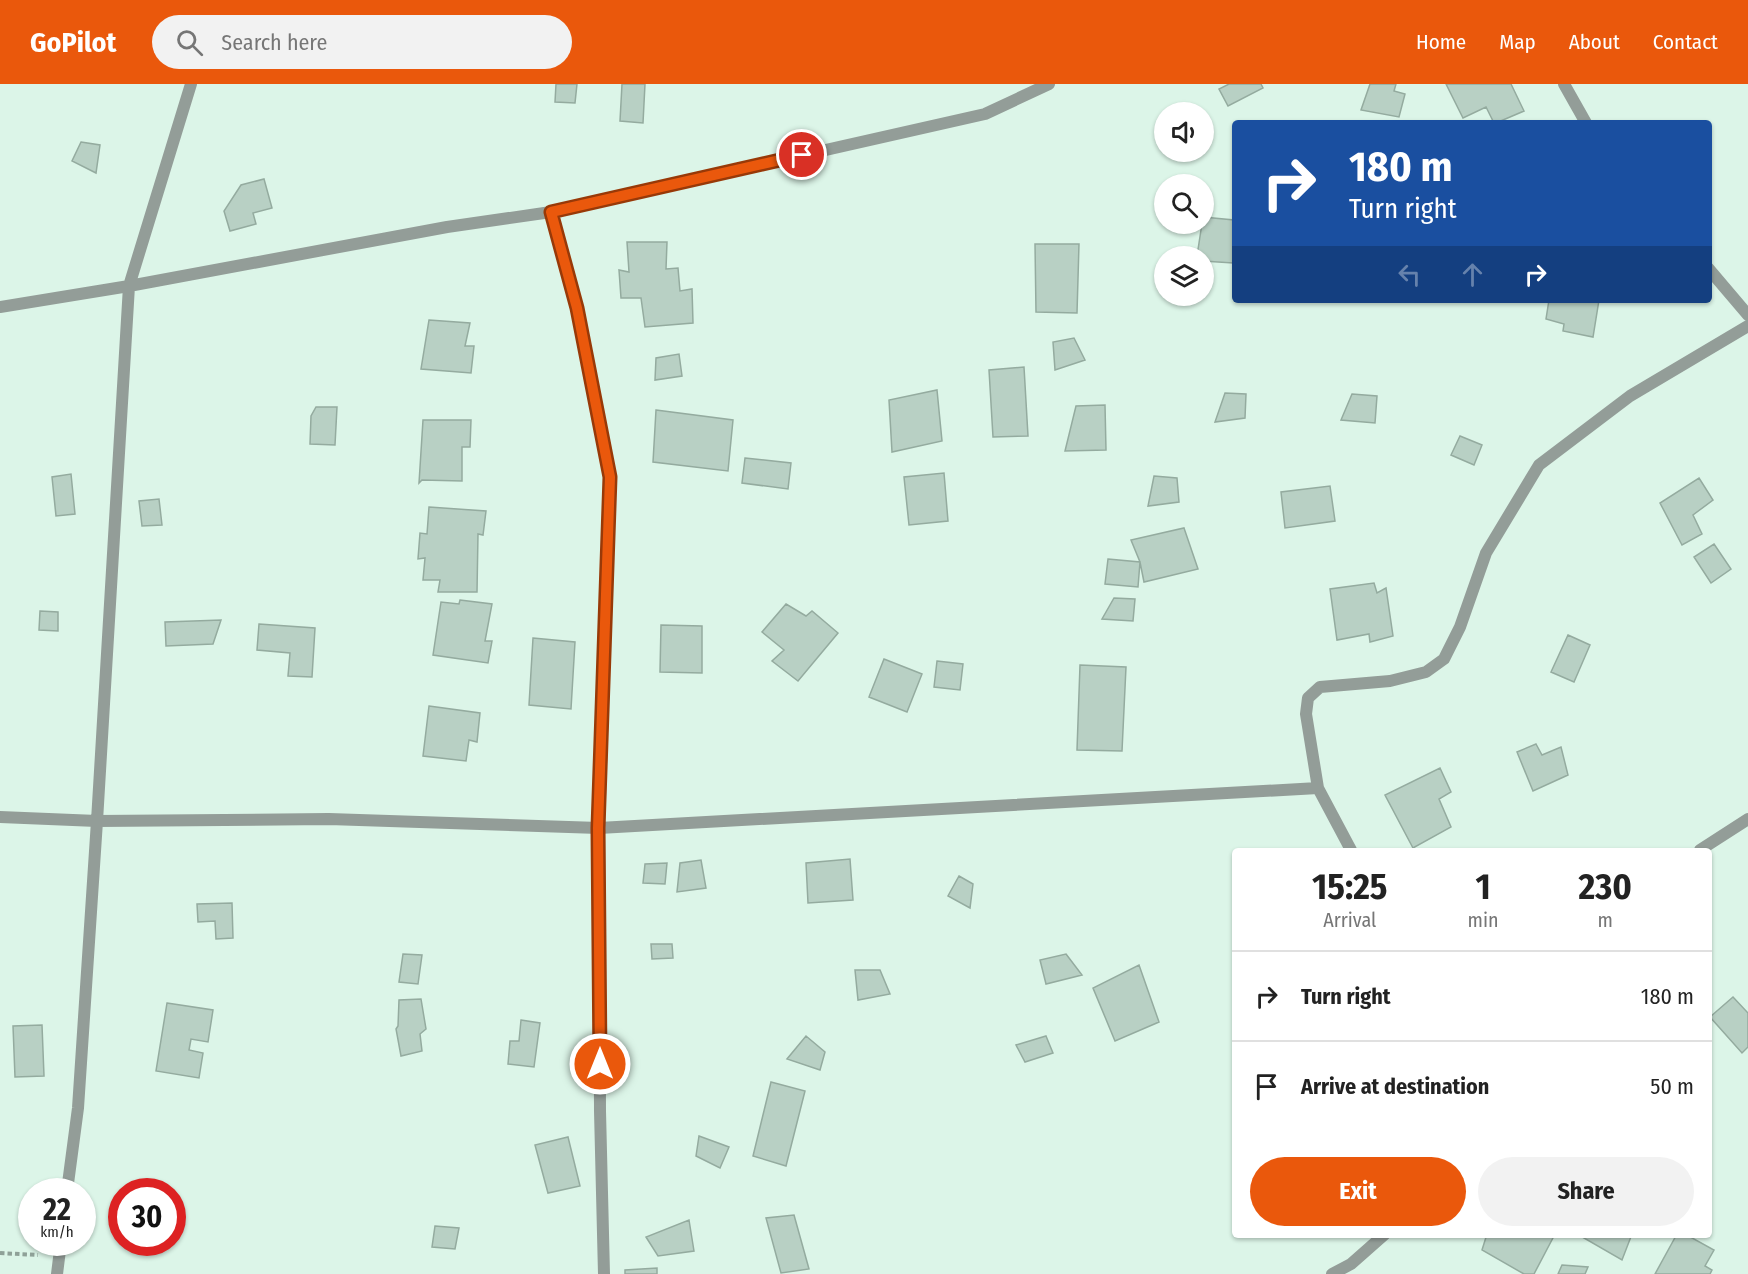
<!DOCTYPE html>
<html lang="en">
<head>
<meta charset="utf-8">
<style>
  :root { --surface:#fff; --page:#f2f2f2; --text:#222; --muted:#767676; --line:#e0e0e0; --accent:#ea580c }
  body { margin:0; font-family:"Fira Sans Condensed",sans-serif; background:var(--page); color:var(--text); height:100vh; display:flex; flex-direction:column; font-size:22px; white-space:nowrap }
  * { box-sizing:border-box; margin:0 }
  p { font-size:20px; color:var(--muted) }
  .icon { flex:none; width:33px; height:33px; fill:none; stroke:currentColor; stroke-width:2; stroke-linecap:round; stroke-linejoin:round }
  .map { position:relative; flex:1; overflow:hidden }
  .panel { position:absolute; left:1232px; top:764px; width:480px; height:390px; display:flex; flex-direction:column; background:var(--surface); border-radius:6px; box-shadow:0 2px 4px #0004 }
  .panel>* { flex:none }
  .hud { position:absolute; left:1232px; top:36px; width:480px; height:183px; border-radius:6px; box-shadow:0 2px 4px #0004; background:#1a4fa0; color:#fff; overflow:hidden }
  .fabs { position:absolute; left:1154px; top:18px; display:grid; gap:12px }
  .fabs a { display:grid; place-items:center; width:60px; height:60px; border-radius:50%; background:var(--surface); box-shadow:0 2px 4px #0004; font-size:30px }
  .speed { position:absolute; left:18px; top:1094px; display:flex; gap:12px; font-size:30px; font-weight:700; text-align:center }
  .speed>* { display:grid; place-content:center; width:78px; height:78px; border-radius:50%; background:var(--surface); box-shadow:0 2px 4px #0004; line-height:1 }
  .speed small { font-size:15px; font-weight:400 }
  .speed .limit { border:9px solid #d22; background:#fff; color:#111 }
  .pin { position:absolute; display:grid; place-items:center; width:51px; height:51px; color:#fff; margin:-26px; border:3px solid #fff; border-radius:50%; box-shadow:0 2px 6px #0007 }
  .me { position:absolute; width:66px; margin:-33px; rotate:0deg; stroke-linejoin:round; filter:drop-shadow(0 0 4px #0008) }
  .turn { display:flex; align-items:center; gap:21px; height:126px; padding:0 18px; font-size:27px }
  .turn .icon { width:78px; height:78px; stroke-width:2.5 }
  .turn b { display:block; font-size:42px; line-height:51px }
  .lanes { display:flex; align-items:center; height:57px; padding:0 18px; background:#0003; justify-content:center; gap:30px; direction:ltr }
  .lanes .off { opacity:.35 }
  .eta { display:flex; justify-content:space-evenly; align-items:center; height:102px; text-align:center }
  .eta b { font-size:36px; font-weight:700; line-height:42px }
  .action { display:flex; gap:12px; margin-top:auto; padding:12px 18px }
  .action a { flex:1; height:69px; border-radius:36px; background:var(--accent); color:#fff; font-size:24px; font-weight:700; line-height:69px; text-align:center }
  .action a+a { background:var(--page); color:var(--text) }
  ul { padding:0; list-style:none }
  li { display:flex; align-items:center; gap:18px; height:90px; padding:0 18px; border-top:2px solid var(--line) }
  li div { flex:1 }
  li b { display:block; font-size:22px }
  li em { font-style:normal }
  header { display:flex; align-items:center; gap:36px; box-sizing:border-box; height:84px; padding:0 30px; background:var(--accent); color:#fff }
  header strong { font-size:28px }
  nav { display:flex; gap:33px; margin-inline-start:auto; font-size:21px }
  .search { width:420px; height:54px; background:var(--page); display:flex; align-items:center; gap:15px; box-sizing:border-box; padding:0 21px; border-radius:33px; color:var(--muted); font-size:22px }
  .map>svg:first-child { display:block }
</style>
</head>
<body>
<header>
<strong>GoPilot</strong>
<div class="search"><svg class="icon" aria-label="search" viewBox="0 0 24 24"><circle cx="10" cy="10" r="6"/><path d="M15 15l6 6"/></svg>Search here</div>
<nav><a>Home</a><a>Map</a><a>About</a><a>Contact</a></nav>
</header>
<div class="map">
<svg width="1748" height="1190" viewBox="0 0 1748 1190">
  <rect width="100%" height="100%" fill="#dcf5e8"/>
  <path fill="#b8d0c4" stroke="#94ab9f" stroke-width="1.5" d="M556,0H577L575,19L555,18Z
    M622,0H645L643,39L620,37Z
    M1229,0H1261L1263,4L1228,22L1219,5Z
    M1370,0H1396L1394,7L1405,10L1399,33L1361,26Z
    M1446,0H1511L1524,27L1496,39H1494L1486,23L1463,34Z
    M81,58L100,61L96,89L72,77Z
    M264,95L272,124L253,129L256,140L230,147L224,127L241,101Z
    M1203,133L1234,136L1233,179L1203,177V172H1197Z
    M627,158H667L666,185L678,184L680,207L692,205L693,239L645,243L641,214H621L619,186L629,188Z
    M1035,160H1079L1077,229L1036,228Z
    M1549,216H1599L1593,253L1563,247L1564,240L1546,235Z
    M429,236L470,239L465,262H474L471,289L421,285Z
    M1074,254L1085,276L1055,286L1053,258Z
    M679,270L682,292L655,296L656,274Z
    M1024,283L1028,352L993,353L989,286Z
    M937,306L942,357L892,368L889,316Z
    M1225,309L1246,310L1245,334L1215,338Z
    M1352,310L1377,312L1375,339L1341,336Z
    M1105,321L1106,366L1065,367L1076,322Z
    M316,323H337L335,361L310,360L311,332Z
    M656,326L733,336L728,387L653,378Z
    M423,336H471L470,363H462V397L422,396L419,399Z
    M1460,352L1482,361L1474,381L1451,371Z
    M745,374L791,379L788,405L742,399Z
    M944,389L948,437L909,441L904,393Z
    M71,390L75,430L56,432L52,393Z
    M1154,392L1177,394L1179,418L1148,422Z
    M1699,394L1713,416L1693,431L1702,450L1682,461L1660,419Z
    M1330,402L1335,437L1285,444L1281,408Z
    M159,415L162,441L142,442L139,417Z
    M429,423L486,427L483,451L478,450L477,508H438L440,496H423L425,474L418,475L420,449L427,450Z
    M1184,444L1198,485L1144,498L1140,478L1131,456Z
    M1714,460L1731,485L1711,499L1694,473Z
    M1108,475L1140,478L1138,503L1105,500Z
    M1374,499L1377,509L1386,504L1393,552L1370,558L1369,550L1337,556L1330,505Z
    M1114,514L1135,515L1133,537L1102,535Z
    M460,516L492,520L485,557H492L488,579L433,571L441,518L459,520Z
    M786,520L806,532L812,527L838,549L798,597L772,577L784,566L762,548Z
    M40,527L58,528V547L39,546Z
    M221,536L213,560L166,562L165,538Z
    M259,540L315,544L312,593L288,592L290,569L257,566Z
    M661,541L702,542V589L660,588Z
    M1568,551L1590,561L1574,598L1551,588Z
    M533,554L575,558L571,625L529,621Z
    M884,575L922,590L907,628L869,613Z
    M937,577L963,580L960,606L934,603Z
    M1080,581L1126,583L1122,667L1077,666Z
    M429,622L480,629L477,658L469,656L466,677L423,672Z
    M1536,660L1542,671L1561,663L1568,691L1533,707L1517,668Z
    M1440,684L1451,708L1439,715L1451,743L1413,764L1385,711Z
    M850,775L853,816L808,819L806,779Z
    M701,776L706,804L677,808L680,779Z
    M667,779L665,800L643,799L645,780Z
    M959,792L973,800L970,824L948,812Z
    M232,819L233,854L216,855L215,837L198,838L197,820Z
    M651,860H672L673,874L652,875Z
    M403,870L422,871L418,900L399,898Z
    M1066,870L1082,891L1046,900L1040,876Z
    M1139,881L1159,938L1115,957L1093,904Z
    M855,886H880L890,910L858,916Z
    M1733,913L1748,929V963L1742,969L1710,933Z
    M421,915L426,945L420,950L422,967L401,972L396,945L398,942L399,916Z
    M167,919L213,926L208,958L191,955L189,966L203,969L199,994L156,987Z
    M521,936L540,939L534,983L508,980L510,957H519Z
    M42,941L44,992L15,993L13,942Z
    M806,952L825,968L820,986L787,975Z
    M1046,952L1053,969L1025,978L1016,961Z
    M771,998L805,1007L786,1082L753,1072Z
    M699,1052L729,1063L720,1084L696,1072Z
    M568,1053L580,1102L548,1109L535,1061Z
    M794,1131L809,1185L781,1189L766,1134Z
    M689,1136L694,1167L658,1172L646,1153Z
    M435,1142L459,1144L455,1165L432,1163Z
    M1487,1150H1555L1534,1190H1524L1482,1166Z
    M1577,1150H1632L1622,1176Z
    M1677,1150H1685L1714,1166L1705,1182L1712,1186L1710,1190H1655Z
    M1562,1181L1588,1183L1585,1190H1558Z
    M657,1184V1190H625V1186Z"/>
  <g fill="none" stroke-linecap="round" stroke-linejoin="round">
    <path stroke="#8fa198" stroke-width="4" stroke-dasharray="4.5 3" stroke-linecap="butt" d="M0,1169L38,1171"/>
    <path stroke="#939d98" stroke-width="12" d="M1564,0L1586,39
      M551,128L577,224L610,393L599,744L600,1027L604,1190
      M1708,184L1748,231
      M0,223L129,202L447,143L551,128L985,30L1049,0
      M0,733L97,737L329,735L599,744L1318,704
      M1351,766L1318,704L1306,630L1308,614L1320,603L1390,597L1426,588L1444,575L1460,543L1486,469L1539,381L1630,312L1748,242
      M1700,766L1748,735
      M67,1107L78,1024L97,737L129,202L191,0
      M57,1190L61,1158
      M1332,1190L1351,1180L1385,1150"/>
  </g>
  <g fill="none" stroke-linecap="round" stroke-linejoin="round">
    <defs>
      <path id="route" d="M600,980L598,744L610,393L577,224L551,128L802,71"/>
    </defs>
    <use href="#route" stroke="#983908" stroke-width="15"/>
    <use href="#route" stroke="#ea580c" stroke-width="10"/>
  </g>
</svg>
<div class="fabs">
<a><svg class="icon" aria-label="sound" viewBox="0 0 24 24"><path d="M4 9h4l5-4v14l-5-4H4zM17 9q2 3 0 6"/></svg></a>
<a><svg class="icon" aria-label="search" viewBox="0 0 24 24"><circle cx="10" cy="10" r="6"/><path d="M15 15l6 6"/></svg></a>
<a><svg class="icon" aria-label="layers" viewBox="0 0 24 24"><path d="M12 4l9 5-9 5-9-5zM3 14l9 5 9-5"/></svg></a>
</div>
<div class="speed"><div>22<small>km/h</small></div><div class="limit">30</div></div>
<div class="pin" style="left:802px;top:71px;background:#d93025"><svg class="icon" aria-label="arrive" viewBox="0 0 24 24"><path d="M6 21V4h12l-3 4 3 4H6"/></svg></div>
<svg class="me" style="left:600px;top:980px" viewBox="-20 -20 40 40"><circle r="17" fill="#ea580c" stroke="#fff" stroke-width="3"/><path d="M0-11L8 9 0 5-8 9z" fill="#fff"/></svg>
<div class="hud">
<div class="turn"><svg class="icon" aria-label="right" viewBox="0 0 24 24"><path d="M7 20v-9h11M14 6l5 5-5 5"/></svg><div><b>180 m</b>Turn right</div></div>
<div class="lanes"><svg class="icon off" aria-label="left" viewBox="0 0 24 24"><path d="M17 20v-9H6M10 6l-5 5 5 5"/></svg><svg class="icon off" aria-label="ahead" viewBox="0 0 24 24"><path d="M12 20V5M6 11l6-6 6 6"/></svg><svg class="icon" aria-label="right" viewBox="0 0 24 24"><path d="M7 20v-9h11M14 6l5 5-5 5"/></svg></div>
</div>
<section class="panel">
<div class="eta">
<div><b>15:25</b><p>Arrival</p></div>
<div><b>1</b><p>min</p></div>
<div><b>230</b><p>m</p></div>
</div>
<ul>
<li><svg class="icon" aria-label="right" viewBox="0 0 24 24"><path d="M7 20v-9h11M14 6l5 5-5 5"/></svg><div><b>Turn right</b></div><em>180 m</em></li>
<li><svg class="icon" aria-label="arrive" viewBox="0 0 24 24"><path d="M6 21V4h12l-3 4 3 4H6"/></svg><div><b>Arrive at destination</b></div><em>50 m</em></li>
</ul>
<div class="action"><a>Exit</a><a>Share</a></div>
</section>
</div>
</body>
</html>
